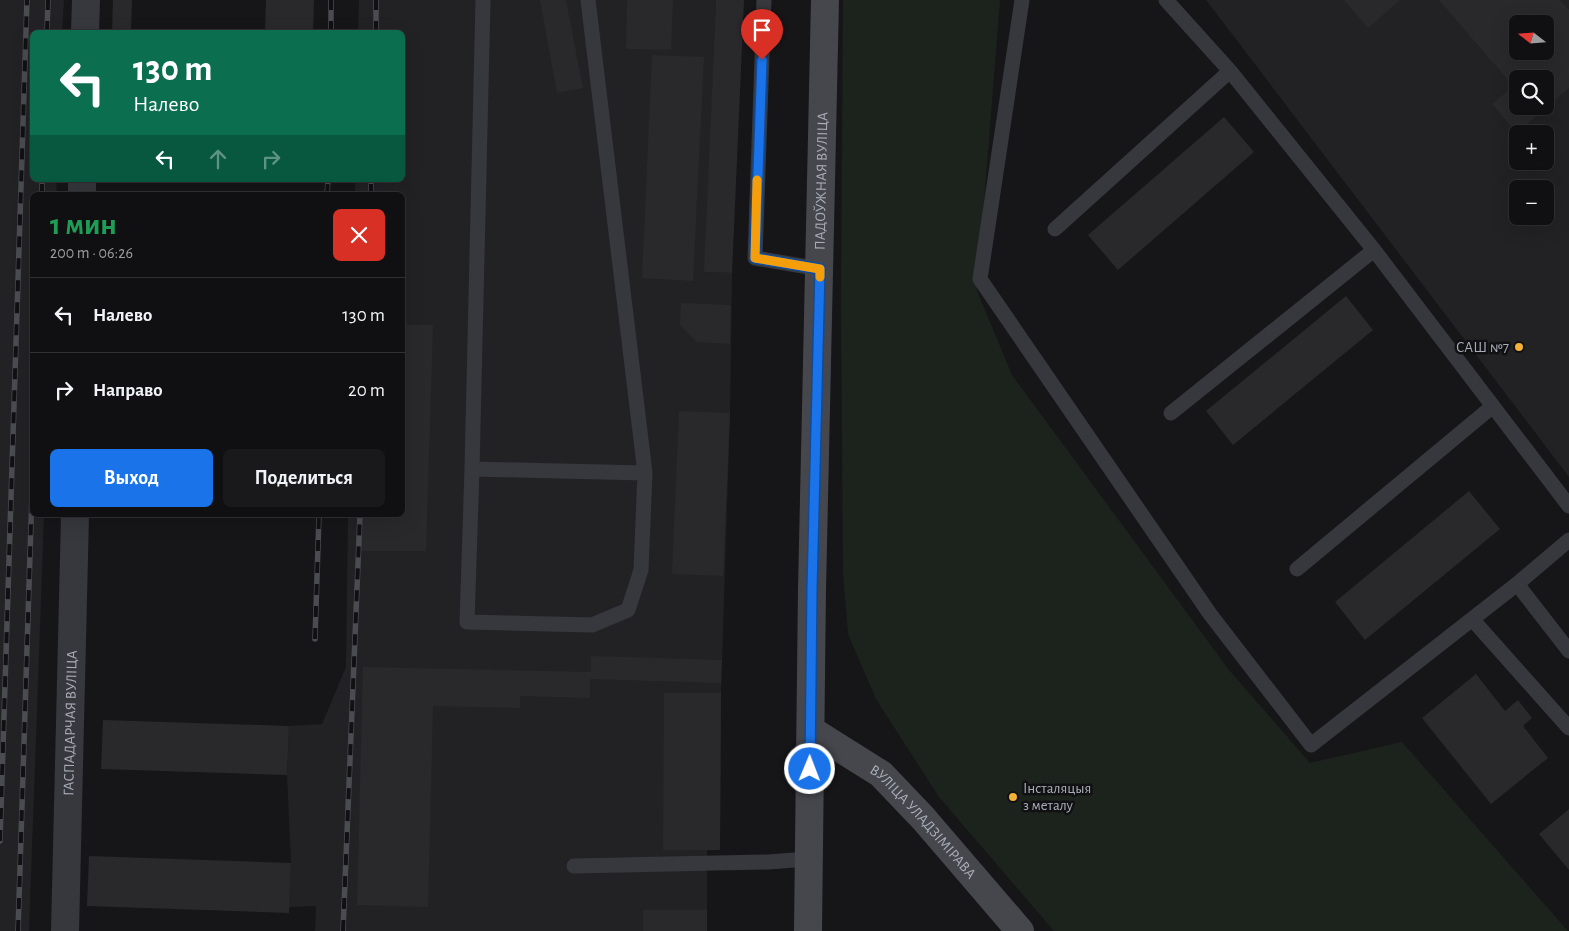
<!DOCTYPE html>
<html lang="ru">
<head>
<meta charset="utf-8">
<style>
  :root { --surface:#101012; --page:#19191b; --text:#f1f3f6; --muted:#9c9d9f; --line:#303032; --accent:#1a73e8 }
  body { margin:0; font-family:"Alegreya Sans",sans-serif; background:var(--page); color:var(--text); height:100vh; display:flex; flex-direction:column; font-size:19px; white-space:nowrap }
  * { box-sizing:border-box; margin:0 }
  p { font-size:16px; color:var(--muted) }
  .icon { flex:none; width:28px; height:28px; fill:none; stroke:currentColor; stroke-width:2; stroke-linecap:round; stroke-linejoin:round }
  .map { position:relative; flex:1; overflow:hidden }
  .panel { position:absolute; left:30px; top:192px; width:375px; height:325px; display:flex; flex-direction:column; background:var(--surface); border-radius:8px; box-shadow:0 5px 20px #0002,0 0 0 1px var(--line) }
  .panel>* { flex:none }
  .guide { position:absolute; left:30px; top:30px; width:375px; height:152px; border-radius:8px; box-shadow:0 5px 20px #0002,0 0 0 1px var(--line); background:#0b6e4f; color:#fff; overflow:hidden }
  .needle { width:32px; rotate:287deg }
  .fabs { position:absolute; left:1509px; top:15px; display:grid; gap:10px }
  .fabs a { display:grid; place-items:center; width:45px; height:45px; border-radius:8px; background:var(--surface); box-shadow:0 5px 20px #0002,0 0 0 1px var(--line); font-size:25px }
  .pin { position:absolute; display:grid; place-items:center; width:42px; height:42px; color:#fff; margin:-51px -21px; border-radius:50% 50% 50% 0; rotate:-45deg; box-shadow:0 0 5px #0007 }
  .pin .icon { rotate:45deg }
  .me { position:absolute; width:55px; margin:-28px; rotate:1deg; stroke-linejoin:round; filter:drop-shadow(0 0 4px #0008) }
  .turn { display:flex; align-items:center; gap:18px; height:105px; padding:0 20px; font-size:22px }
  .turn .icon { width:65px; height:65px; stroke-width:2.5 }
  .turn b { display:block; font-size:35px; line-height:42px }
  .lanes { display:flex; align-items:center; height:48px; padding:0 20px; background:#0003; justify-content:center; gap:25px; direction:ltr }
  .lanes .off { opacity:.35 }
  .round { display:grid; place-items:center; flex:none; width:52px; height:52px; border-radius:8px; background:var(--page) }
  .head { display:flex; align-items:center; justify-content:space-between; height:85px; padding:0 20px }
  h1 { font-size:30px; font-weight:600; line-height:38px; color:#1e9e55 }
  .cta { display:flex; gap:10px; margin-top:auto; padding:10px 20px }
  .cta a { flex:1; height:58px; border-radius:8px; background:var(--accent); color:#fff; font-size:20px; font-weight:600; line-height:58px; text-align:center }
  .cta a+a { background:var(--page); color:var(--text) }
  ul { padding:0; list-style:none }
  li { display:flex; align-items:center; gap:15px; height:75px; padding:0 20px; border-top:1px solid var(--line) }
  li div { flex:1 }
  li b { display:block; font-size:19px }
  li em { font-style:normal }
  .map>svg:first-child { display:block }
</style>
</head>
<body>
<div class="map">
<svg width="1569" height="931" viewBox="0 0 1569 931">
  <rect width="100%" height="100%" fill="#161618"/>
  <path fill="#222225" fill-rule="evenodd" d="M0,0H64L62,32H32V180H57L56,195H32V515H44L29,931H0Z
    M359,0H716L705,272L732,273L730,413L721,693L720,850H707V931H315L316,906L289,907L291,863L287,775L289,726L322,724L346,667L348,515H402V195H355V180H402V32H358Z
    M1206,0H1569V477L1232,34ZM1518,24H1545V51H1518ZM1518,79H1545V106H1518ZM1518,134H1545V161H1518ZM1518,189H1545V216H1518Z"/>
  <path fill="#1c231d" d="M843,0H1000L977,291L1012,375L1229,670L1310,763L1402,742L1568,931H1054L939,797L876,699L848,634L843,571L841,312Z"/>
  <path fill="#29292c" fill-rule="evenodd" d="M113,0H132L131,32H112Z
    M266,0H314L313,32H265Z
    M540,0H566L583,88L557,93Z
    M627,0H673L671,50L626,49Z
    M716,0H744L732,273L704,272Z
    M1344,0H1400L1368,28Z
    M1439,0H1560L1569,10V88L1517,133L1492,104L1513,86ZM1518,24H1545V51H1518ZM1518,79H1545V106H1518Z
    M652,55L704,57L693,281L642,278Z
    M1224,117L1254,152L1118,270L1088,235Z
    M1346,296L1373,330L1233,445L1206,411Z
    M681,303L731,305L730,344L697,342L680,325Z
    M402,325H433L426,551H360L362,515H402Z
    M679,411L730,413L723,576L672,574Z
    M1469,491L1500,529L1365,640L1335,602Z
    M591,656L722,660L721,683L590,679V698L520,696V708L433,706L428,907L357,905L363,667L591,672Z
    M1476,674L1505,711L1518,700L1532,718L1523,726L1548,758L1491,804L1422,718Z
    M664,693H721L720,850H663Z
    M103,720L289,726L287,775L101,769Z
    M1569,809V870L1539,834Z
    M89,856L291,863L289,913L87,906Z
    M643,910H707V931H643Z"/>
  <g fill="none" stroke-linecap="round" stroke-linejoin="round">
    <path stroke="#37383d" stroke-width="15" d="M483,0L472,469L645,473L588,0
      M764,0L755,258L820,269
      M1022,0L980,279L1210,614L1311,745L1517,584L1569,540
      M1166,0L1230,71L1374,250L1569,506
      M1055,229L1230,71
      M1171,413L1374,250
      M472,469L467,622L592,625L628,610L641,570L645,473
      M1297,569L1493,406
      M1517,584L1569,651
      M1472,619L1569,728
      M574,866L768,862L808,859"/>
    <g stroke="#37383d" stroke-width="28">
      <path d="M85,32L86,0"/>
      <path d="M82,195V180"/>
      <path id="s1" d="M65,931L75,515"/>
    </g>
    <g stroke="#45474d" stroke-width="28">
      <path id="s2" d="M811,730L881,774L923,818L1020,931"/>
      <path id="s3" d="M808,931L812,589L825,0"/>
    </g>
    <defs>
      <path id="rail" d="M47,32L48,0
        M331,32V0
        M376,32V0
        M42,195V180
        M327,195L328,180
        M371,195V180
        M315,639L319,515
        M0,841L27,0
        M18,931L32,492
        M343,931L360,515"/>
    </defs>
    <use href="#rail" stroke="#4a4c52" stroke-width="5.5"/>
    <use href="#rail" stroke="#111113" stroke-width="4" stroke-dasharray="11" stroke-linecap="butt"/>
  </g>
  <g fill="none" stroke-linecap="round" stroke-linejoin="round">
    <defs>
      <path id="route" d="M762,60L755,258L820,269L812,589L810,769"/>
    </defs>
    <use href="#route" stroke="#114b97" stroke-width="12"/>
    <use href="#route" stroke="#1a73e8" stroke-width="9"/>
    <path stroke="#f59e0b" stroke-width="9" d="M757,180L755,258L820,269V277"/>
  </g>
  <g fill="#f2b134" stroke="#111113" stroke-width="2">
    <circle cx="1519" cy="347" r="5"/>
    <circle cx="1013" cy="797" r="5"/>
  </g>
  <g text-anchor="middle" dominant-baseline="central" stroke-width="5" stroke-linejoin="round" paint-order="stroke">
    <g font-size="15" fill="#a8adb8" stroke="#111113">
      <text stroke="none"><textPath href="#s3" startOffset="750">ПАДОЎЖНАЯ ВУЛІЦА</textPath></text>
      <text stroke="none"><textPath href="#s1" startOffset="208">ГАСПАДАРЧАЯ ВУЛІЦА</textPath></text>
      <text stroke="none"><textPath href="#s2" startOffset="146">ВУЛІЦА УЛАДЗІМІРАВА</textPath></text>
    </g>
    <g font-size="15" fill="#a8adb8" stroke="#111113" text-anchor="end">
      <text x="1509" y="347">САШ №7</text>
      <text x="1023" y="788" text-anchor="start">Інсталяцыя<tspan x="1023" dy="17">з металу</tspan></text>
    </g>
  </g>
</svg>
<div class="fabs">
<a><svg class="needle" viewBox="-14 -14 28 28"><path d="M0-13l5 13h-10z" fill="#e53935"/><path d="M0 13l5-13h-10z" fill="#9c9d9f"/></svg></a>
<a><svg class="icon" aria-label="search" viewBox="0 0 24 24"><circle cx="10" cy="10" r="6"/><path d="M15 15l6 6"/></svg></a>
<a>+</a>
<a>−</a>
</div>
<div class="pin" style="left:762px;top:60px;background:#d93025"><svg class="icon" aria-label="arrive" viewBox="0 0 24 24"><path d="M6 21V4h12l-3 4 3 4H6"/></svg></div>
<svg class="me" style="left:810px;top:769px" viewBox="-20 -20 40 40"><circle r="17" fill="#1a73e8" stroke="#fff" stroke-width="3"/><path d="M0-11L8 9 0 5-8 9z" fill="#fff"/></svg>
<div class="guide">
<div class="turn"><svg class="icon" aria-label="left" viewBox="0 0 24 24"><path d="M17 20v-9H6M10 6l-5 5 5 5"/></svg><div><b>130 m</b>Налево</div></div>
<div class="lanes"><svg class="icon" aria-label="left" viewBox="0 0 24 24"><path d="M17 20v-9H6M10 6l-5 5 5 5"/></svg><svg class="icon off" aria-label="ahead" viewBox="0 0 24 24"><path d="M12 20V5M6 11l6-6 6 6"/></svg><svg class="icon off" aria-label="right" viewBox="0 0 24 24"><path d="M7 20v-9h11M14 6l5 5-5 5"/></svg></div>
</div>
<section class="panel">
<div class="head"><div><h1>1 мин</h1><p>200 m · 06:26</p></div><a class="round" style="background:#d93025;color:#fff"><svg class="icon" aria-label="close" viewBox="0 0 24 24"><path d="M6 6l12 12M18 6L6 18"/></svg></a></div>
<ul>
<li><svg class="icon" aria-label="left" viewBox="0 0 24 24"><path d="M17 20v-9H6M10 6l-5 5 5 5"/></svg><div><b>Налево</b></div><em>130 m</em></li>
<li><svg class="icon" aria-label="right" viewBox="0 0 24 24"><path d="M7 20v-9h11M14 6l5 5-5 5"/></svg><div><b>Направо</b></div><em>20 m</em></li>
</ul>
<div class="cta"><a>Выход</a><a>Поделиться</a></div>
</section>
</div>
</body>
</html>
